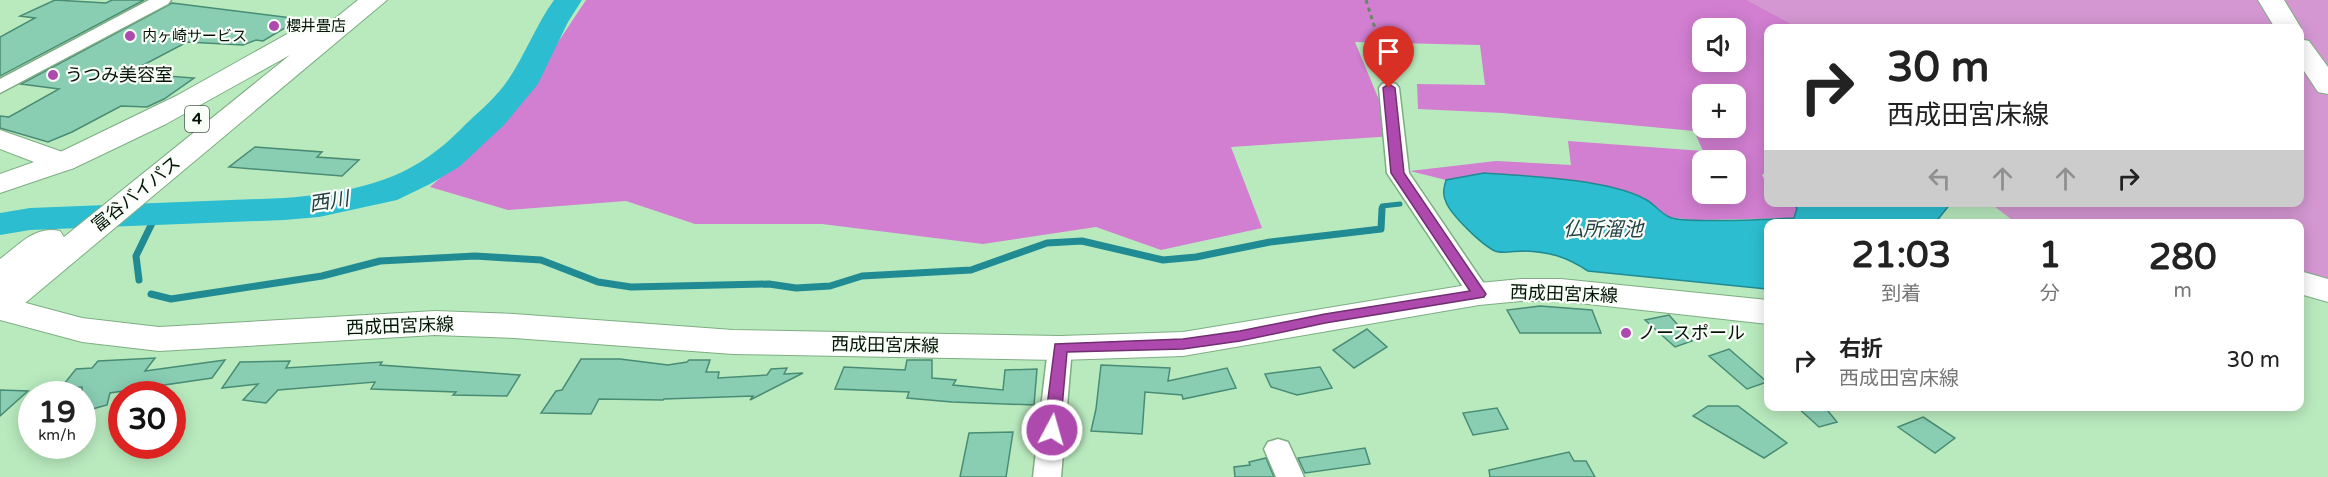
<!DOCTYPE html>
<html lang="ja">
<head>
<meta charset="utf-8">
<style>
  :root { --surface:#fff; --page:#f2f2f2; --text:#222; --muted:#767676 }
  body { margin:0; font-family:"Varela Round","Noto Sans JP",sans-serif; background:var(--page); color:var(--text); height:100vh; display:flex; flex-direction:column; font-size:22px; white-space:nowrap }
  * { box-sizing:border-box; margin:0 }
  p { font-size:20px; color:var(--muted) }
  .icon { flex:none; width:33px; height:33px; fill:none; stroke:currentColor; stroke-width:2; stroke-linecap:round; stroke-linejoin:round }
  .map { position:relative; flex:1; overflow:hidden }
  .drawer { position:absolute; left:1764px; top:219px; width:540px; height:192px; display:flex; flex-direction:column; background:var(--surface); border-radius:12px; box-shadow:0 3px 15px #0003 }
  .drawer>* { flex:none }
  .hud { position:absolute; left:1764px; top:24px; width:540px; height:183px; border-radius:12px; box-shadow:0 3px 15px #0003; background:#fff; color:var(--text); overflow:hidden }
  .controls { position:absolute; left:1692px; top:18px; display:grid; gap:12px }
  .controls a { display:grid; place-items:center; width:54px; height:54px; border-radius:12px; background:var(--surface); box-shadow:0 3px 15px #0003; font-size:30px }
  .speed { position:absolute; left:18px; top:381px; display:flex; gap:12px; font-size:30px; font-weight:700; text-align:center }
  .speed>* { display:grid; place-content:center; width:78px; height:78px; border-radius:50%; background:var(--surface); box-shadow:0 3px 15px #0003; line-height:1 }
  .speed small { font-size:15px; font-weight:400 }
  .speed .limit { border:9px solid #d22; background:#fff; color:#111 }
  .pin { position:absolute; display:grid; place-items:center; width:51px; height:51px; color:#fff; margin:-62px -26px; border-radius:50% 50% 50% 0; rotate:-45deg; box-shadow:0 0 6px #0007 }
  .pin .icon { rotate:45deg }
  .me { position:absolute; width:66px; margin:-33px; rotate:6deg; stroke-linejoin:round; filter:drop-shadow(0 0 4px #0008) }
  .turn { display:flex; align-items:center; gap:21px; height:126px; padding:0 24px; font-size:27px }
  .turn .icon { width:78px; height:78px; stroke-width:2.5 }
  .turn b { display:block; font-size:42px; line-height:51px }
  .lanes { display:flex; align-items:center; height:57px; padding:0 24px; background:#0003; justify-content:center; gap:30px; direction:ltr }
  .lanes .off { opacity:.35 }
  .eta { display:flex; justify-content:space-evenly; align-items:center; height:102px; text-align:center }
  .eta b { font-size:36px; font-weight:700; line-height:42px }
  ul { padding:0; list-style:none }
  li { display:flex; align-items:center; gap:18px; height:78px; padding:0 24px }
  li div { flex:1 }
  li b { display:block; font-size:22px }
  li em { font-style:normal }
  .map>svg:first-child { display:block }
</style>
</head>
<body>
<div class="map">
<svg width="2328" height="477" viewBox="0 0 2328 477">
  <rect width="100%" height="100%" fill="#b9eabe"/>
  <path fill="#d497d2" d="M1747,0H2328V279L2300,272V224L2016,223L1990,203L2300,202V28H1799Z"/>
  <path fill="#d27ed1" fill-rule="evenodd" d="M586,0H1747L1799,28H1768V170L1762,175L1768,186V202L1791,203L1797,208L1794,218L1695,220L1669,217L1643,197L1608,187L1542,177L1484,173L1446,180L1410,171L1496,161L1571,165L1568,141L1703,151L1694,131L1503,113L1418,109L1417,84L1485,85L1480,45L1355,42L1394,136L1231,147L1262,228L1161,250L1096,227L983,244L822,224H695L626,201L508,210L430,187L509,116ZM1702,28H1736V62H1702ZM1702,94H1736V128H1702ZM1702,160H1736V194H1702Z"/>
  <path fill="#2cbed0" stroke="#208b93" stroke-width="1.5" d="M1484,173C1527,176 1606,179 1643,198C1653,202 1660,213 1669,217C1683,224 1773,219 1794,218L1797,208L1791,203H1951L1935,223L1768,224V289H1767L1588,271C1565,256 1550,252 1523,251C1515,251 1502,254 1495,251C1482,245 1451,215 1446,202C1442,194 1444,188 1446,180Z"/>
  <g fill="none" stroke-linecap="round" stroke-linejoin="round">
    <path stroke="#208b93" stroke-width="5" d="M1382,211V206L1400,204"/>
    <path stroke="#208b93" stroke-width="7" d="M139,280L136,256L157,213
      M151,294L171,299L322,276L380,261L475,256L541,260L598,282L631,287L769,284L796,288L830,286L862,276L971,270L1047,243L1082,241L1163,260L1196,257L1270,242L1381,229L1382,209"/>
    <path fill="#2cbed0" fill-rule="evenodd" d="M554,0H582L568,22L538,84L504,125L459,167L430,184L397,200L319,217L284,220L30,230L0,235V213L30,208L284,198C336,194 394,185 436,151C447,143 457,133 467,123C481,110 497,96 508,80C525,55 536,25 554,0Z"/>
  </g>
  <path fill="#89ceb3" stroke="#498c74" stroke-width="1.5" d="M55,0L106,3L112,0H144L0,76V37L35,18L20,16Z
    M172,3L300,19L263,41L256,40L243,45L187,42L128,73L194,78L164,99L147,107L121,106L72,132L48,142L0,128V116L9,117L59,89L21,84Z
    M255,147L322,152L317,157L359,160L342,176L229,167Z
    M1540,306L1592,310L1601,333H1520L1507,310Z
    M1669,315L1692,341L1675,347L1645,320Z
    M1367,329L1387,347L1354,368L1333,350Z
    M1729,349L1767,382L1747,389L1709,356Z
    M155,358L145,371L225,360L212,378L110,393L107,405L82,412V387L60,389L76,369L92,368L98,361Z
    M581,359H620L668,365L687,362L689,360H710L706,372H719L718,378L767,375L771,369L787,368L784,374L803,373L750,400L753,396L664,399L663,400L599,399L591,414L541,413L556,391L562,390Z
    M907,360H932V378L956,380L953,385L1003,390L1005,370L1037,369L1034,405L952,402L907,398L909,392L835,389L844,367L905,370Z
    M290,361L286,368L382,362L380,365L520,375L507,396L453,395L456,392L371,389L375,382L278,390L266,403L243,400L258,384L222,388L240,362Z
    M1101,365L1170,368L1168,381L1227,368L1236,388L1183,399L1182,395L1145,392L1142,434L1091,431L1096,409Z
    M1320,367L1332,388L1297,395L1271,387L1265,374Z
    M0,390L28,391L0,416Z
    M1708,406H1738L1787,443L1764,458L1693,416Z
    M1796,406H1824L1837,422L1819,427Z
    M1497,408L1508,429L1473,435L1463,413Z
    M1923,417L1955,438L1935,453L1898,427Z
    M1013,432L1006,477H960L969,433Z
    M1365,448L1370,464L1305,473L1298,458Z
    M1569,452L1574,461H1586L1595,477H1490L1489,470Z
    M1266,458L1274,477H1235L1234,467L1250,465L1249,462Z"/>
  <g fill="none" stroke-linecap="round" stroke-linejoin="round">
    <defs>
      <path id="street" d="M149,0H171L168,4L0,93V79Z
        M1389,82L1396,84L1399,88L1409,173L1491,294L1487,299L1479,302L1471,299L1387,173L1379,88L1382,84Z
        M1060,339L1069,342L1072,348L1061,477H1033L1048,348L1051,342Z
        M1278,439L1288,442L1304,477H1276L1264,449L1268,442Z"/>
      <path id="secondary" d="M2258,0H2284L2301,28L2300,30L2275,28Z
        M2300,39L2309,41L2328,67V94L2318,92L2300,65Z
        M0,130L74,156L78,162L74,168L0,193V174L34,162L0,149Z
        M2300,271L2328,279V302L2300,294Z
        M1521,279H1561L1768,300V324L1561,301H1521L1479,305L1183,356L1060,360L733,354L514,338L435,335L159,351L82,342L0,320V296L82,318L159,327L435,311L514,314L733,330L1060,336L1183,332L1479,283Z"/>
      <path id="highway" d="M358,0H387L12,314L0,318V259C19,245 35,225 60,231L64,237L290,55L166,124L74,168L63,171L52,168L48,162L52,156L176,96L296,29L305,27L314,29L317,33Z"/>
    </defs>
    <use href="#street" stroke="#7ead83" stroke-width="3"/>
    <use href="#secondary" stroke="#7ead83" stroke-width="2"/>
    <use href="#highway" stroke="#7ead83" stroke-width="2"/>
    <path stroke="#658768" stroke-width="3" stroke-dasharray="4 4" stroke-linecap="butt" d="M1366,0L1379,41L1386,74"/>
    <use href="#street" fill="#fff" fill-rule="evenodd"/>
    <use href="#secondary" fill="#fff" fill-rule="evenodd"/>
    <use href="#highway" fill="#fff" fill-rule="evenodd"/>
  </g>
  <path fill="#ae49ae" stroke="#712f71" stroke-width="1.5" d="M1389,84L1395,88L1404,173L1484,291L1486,294L1484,297L1325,323L1240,341L1183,349L1067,352L1060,430L1057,434H1046L1044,430L1055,344L1183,339L1240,331L1325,314L1470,291L1391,173L1383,88Z"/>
  <g fill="#ae49ae" stroke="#f9fef9" stroke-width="2">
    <circle cx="274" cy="26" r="6"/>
    <circle cx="130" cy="36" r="6"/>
    <circle cx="53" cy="75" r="6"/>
    <circle cx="1626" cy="333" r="6"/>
  </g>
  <g text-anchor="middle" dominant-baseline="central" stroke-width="4.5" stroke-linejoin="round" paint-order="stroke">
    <g font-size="15" fill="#041506" stroke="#f9fef9" text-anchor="start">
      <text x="286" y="26">櫻井畳店</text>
      <text x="142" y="36">内ヶ崎サービス</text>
    </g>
    <rect fill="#f9fef9" stroke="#4e5b4f" stroke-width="1.5" x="185" y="106" width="24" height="26" rx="4.5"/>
    <g font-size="16" font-weight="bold" fill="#041506">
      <text x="197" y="119">4</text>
    </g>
    <g font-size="18" fill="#041506" stroke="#f9fef9" text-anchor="start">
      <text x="65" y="75">うつみ美容室</text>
      <text x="1638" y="333">ノースポール</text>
    </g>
    <g font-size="18" fill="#041506" stroke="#f9fef9">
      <text transform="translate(136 194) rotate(-39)">富谷バイパス</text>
      <text transform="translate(1564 294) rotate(2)">西成田宮床線</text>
      <text transform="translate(400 326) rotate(-2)">西成田宮床線</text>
      <text transform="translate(885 345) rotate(1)">西成田宮床線</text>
    </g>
    <g font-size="20" font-style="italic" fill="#254246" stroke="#f9fef9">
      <text transform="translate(329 202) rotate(-9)">西川</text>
      <text x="1603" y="230">仏所溜池</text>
    </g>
  </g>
</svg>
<div class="controls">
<a><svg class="icon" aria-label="sound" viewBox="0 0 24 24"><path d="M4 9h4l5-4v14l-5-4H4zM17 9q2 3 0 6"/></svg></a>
<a>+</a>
<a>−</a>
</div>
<div class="speed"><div>19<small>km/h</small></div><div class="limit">30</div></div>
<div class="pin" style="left:1389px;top:88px;background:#d93025"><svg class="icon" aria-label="arrive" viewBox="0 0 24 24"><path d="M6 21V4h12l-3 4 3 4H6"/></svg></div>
<svg class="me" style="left:1052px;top:430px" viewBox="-20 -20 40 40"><circle r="17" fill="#ae49ae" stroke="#fff" stroke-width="3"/><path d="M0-11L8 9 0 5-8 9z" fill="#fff"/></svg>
<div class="hud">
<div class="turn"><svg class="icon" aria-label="right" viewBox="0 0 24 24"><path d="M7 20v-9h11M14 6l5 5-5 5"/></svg><div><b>30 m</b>西成田宮床線</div></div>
<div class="lanes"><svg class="icon off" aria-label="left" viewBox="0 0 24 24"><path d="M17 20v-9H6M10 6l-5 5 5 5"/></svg><svg class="icon off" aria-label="ahead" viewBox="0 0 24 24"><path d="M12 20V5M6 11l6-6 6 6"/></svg><svg class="icon off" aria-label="ahead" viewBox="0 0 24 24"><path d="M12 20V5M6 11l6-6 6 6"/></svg><svg class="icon" aria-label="right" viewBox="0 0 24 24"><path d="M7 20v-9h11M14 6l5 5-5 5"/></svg></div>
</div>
<section class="drawer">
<div class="eta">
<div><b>21:03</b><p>到着</p></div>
<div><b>1</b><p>分</p></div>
<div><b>280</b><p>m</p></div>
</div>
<ul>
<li><svg class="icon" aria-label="right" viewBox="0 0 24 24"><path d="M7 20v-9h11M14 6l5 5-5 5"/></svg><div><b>右折</b><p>西成田宮床線</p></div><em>30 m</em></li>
</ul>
</section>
</div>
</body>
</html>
